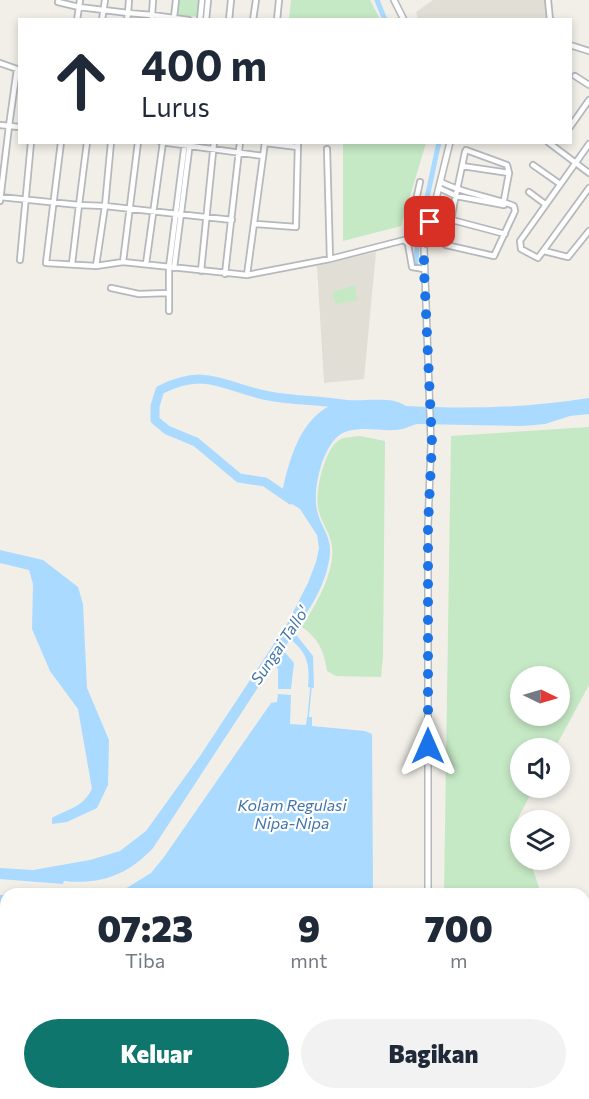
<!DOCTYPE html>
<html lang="id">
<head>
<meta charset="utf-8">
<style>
  :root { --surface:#fff; --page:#f2f2f3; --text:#1f2937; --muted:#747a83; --accent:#0f766e }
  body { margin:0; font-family:Commissioner,sans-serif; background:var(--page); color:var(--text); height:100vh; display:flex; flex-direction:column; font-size:22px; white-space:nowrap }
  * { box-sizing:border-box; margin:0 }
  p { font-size:20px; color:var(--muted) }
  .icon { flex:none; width:33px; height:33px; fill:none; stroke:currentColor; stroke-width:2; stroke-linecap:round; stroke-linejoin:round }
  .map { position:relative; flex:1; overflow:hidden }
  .drawer { position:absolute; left:0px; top:888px; width:590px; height:212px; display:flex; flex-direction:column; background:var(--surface); border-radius:18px 18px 0 0; box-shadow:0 3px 9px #0003 }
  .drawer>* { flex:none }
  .hud { position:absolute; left:18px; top:18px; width:554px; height:126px; border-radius:0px; box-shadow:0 3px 9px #0003; background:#fff; color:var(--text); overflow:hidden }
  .needle { width:39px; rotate:95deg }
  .buttons { position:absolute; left:510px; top:666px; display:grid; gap:12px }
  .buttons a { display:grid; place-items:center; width:60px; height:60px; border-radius:50%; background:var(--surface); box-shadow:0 3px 9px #0003; font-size:30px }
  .pin { position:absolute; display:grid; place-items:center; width:51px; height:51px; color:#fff; margin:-26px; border-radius:12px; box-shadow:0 3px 9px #0006 }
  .me { position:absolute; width:66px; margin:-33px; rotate:0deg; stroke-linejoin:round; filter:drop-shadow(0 0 4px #0008) }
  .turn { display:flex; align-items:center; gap:21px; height:126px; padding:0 24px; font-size:27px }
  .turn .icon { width:78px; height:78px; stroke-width:2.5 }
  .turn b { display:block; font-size:42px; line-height:51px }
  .eta { display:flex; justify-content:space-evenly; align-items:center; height:102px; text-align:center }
  .eta b { font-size:36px; font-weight:800; line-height:42px }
  .primary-button { display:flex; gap:12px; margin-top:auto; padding:12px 24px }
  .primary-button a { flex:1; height:69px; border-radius:36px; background:var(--accent); color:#fff; font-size:24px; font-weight:800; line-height:69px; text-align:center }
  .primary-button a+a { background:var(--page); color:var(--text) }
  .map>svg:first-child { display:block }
</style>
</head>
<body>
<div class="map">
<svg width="589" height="1099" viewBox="0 0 589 1099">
  <rect width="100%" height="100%" fill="#f1efe8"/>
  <path fill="#e1ded6" d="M433,0H545L547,19H418L416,12Z
    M376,252L364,379L324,383L317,266Z"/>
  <path fill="#c5e8c5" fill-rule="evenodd" d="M178,0H201L199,17L176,15Z
    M291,0H370L380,19H289Z
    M343,143H426L401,226L343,241Z
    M355,285L357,300L336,304L332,292Z
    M589,427V685L555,748H520V788H534L518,818L520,828V860H530L541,894H444L451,436ZM560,676V716H520V676Z
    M360,436L385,441L383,656L381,677L336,676L327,671C324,651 319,639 302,627C315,605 328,585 332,559C335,534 321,527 318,507C315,491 325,446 341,439C346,437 354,437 360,436Z"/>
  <path fill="#aadaff" d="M589,398V414L570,416L545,424L523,426L417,424C410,426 403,430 395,430C380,431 360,426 345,432C323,440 312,490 317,510C320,526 331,535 330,553C327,584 311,607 294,632L313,656L314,688L308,687C310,665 308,653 290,639L283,650L294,663L291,689H278V669L274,663L153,848C128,875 100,885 64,881L63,884L0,879V868L33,870L90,860L120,851L146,831L200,756L287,624L308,583L316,562L319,548L317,535L300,509L281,497C289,461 299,416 338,402C346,399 357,401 366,400C380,400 394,398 406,406C468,409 527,408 589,398Z
    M0,550L43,560L78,587L83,604L87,688L109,740L108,785L97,808L67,822L52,824V818C69,808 82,808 92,789L78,709L50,671L32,629L33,584L29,570L0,563Z
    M278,694L291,695L290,724L306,725L307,717H312V726L365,731L372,734L373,894H117L151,873L164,857L271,703L277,702Z
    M0,895H6V1094H372L371,1099H0Z"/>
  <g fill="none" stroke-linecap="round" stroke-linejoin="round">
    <path stroke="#aadaff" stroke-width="1.5" d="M308,718L311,687"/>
    <path stroke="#aadaff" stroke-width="5" d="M377,0L385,20
      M416,262L417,244L439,142"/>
    <path stroke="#aadaff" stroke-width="9" d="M291,500L265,482L239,478L196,442L167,430L155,420V406L160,390C208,366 225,388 269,396C295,401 322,400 349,405"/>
    <defs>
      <path id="minor" d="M548,0L550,20
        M58,2L79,7L80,0
        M174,17L176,0
        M77,20L79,7L128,13L129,0
        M102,20L105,0
        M127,20L128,13L152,15L153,0
        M152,20V15L189,20
        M200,20L202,0
        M206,20L208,0
        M229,20L231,0
        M253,20L256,0
        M277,20L279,0
        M570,45L589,51
        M0,63L17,69L9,126L20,127
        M575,76L589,85
        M0,125L9,126L0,201
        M570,127L589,100
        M61,142L46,263L96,266
        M87,142L79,205L105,206L111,142
        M161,142L263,156
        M548,142L589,173
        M265,143L298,147
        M589,144L520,241L521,249L538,258L589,188
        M327,149L330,259
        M533,165L560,184
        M462,166L509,173L503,205
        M441,182C464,194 490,196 514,206L515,211L494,256L446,245C450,227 453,208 457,190L465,152L466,150L507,165L509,173
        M439,188L456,196L504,205
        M529,192L545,204
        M0,197L79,205L72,264
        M232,220L105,206L96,266L123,262L247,275L330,259L404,240L408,244L412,267L424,269
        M452,220L505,234
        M256,224L296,227L298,142
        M407,241L420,182
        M544,251L568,257L589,231
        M20,260L31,142
        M123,262L138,142
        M146,264L163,142
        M174,268L190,142
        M201,271L214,142
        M225,274L240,142
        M247,275L265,142
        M111,288L139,294L168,293
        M169,311V267L185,142"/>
      <path id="tertiary" d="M394,0L404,20
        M428,894V526L431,443L424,248L450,142
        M428,1099V1094"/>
    </defs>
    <use href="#minor" stroke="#b5b8bc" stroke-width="8"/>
    <use href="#tertiary" stroke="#b5b8bc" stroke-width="8"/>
    <use href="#minor" stroke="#fff" stroke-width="4.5"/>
    <use href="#tertiary" stroke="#fff" stroke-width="5"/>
  </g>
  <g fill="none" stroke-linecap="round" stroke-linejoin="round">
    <path stroke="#1a73e8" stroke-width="10" stroke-dasharray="0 18" d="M428,746V526L432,443L424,269V248L430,222"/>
  </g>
  <g text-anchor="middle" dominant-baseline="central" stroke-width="4.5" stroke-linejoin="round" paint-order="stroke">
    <g font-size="16" font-style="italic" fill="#4174aa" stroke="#fff">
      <text transform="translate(279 645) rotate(-56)">Sungai Tallo'</text>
      <text x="292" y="804">Kolam Regulasi<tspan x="292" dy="18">Nipa-Nipa</tspan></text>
    </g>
  </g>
</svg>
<div class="buttons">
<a><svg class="needle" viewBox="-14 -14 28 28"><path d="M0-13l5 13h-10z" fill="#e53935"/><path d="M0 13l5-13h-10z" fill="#747a83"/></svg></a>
<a><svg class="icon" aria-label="sound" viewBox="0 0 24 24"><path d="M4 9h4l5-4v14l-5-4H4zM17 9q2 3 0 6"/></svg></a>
<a><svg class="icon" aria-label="layers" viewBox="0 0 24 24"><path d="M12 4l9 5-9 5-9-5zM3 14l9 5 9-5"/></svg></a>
</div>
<div class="pin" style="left:430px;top:222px;background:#d93025"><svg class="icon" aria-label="arrive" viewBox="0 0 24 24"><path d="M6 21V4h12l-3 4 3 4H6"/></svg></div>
<svg class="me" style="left:428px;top:746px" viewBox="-20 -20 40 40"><path d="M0-17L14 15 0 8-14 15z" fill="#1a73e8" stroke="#fff" stroke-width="4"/></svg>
<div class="hud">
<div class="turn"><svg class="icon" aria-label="ahead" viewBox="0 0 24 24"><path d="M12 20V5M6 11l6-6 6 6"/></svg><div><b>400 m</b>Lurus</div></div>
</div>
<section class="drawer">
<div class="eta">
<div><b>07:23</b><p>Tiba</p></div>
<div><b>9</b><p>mnt</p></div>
<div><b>700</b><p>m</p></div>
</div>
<div class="primary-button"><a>Keluar</a><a>Bagikan</a></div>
</section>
</div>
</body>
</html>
